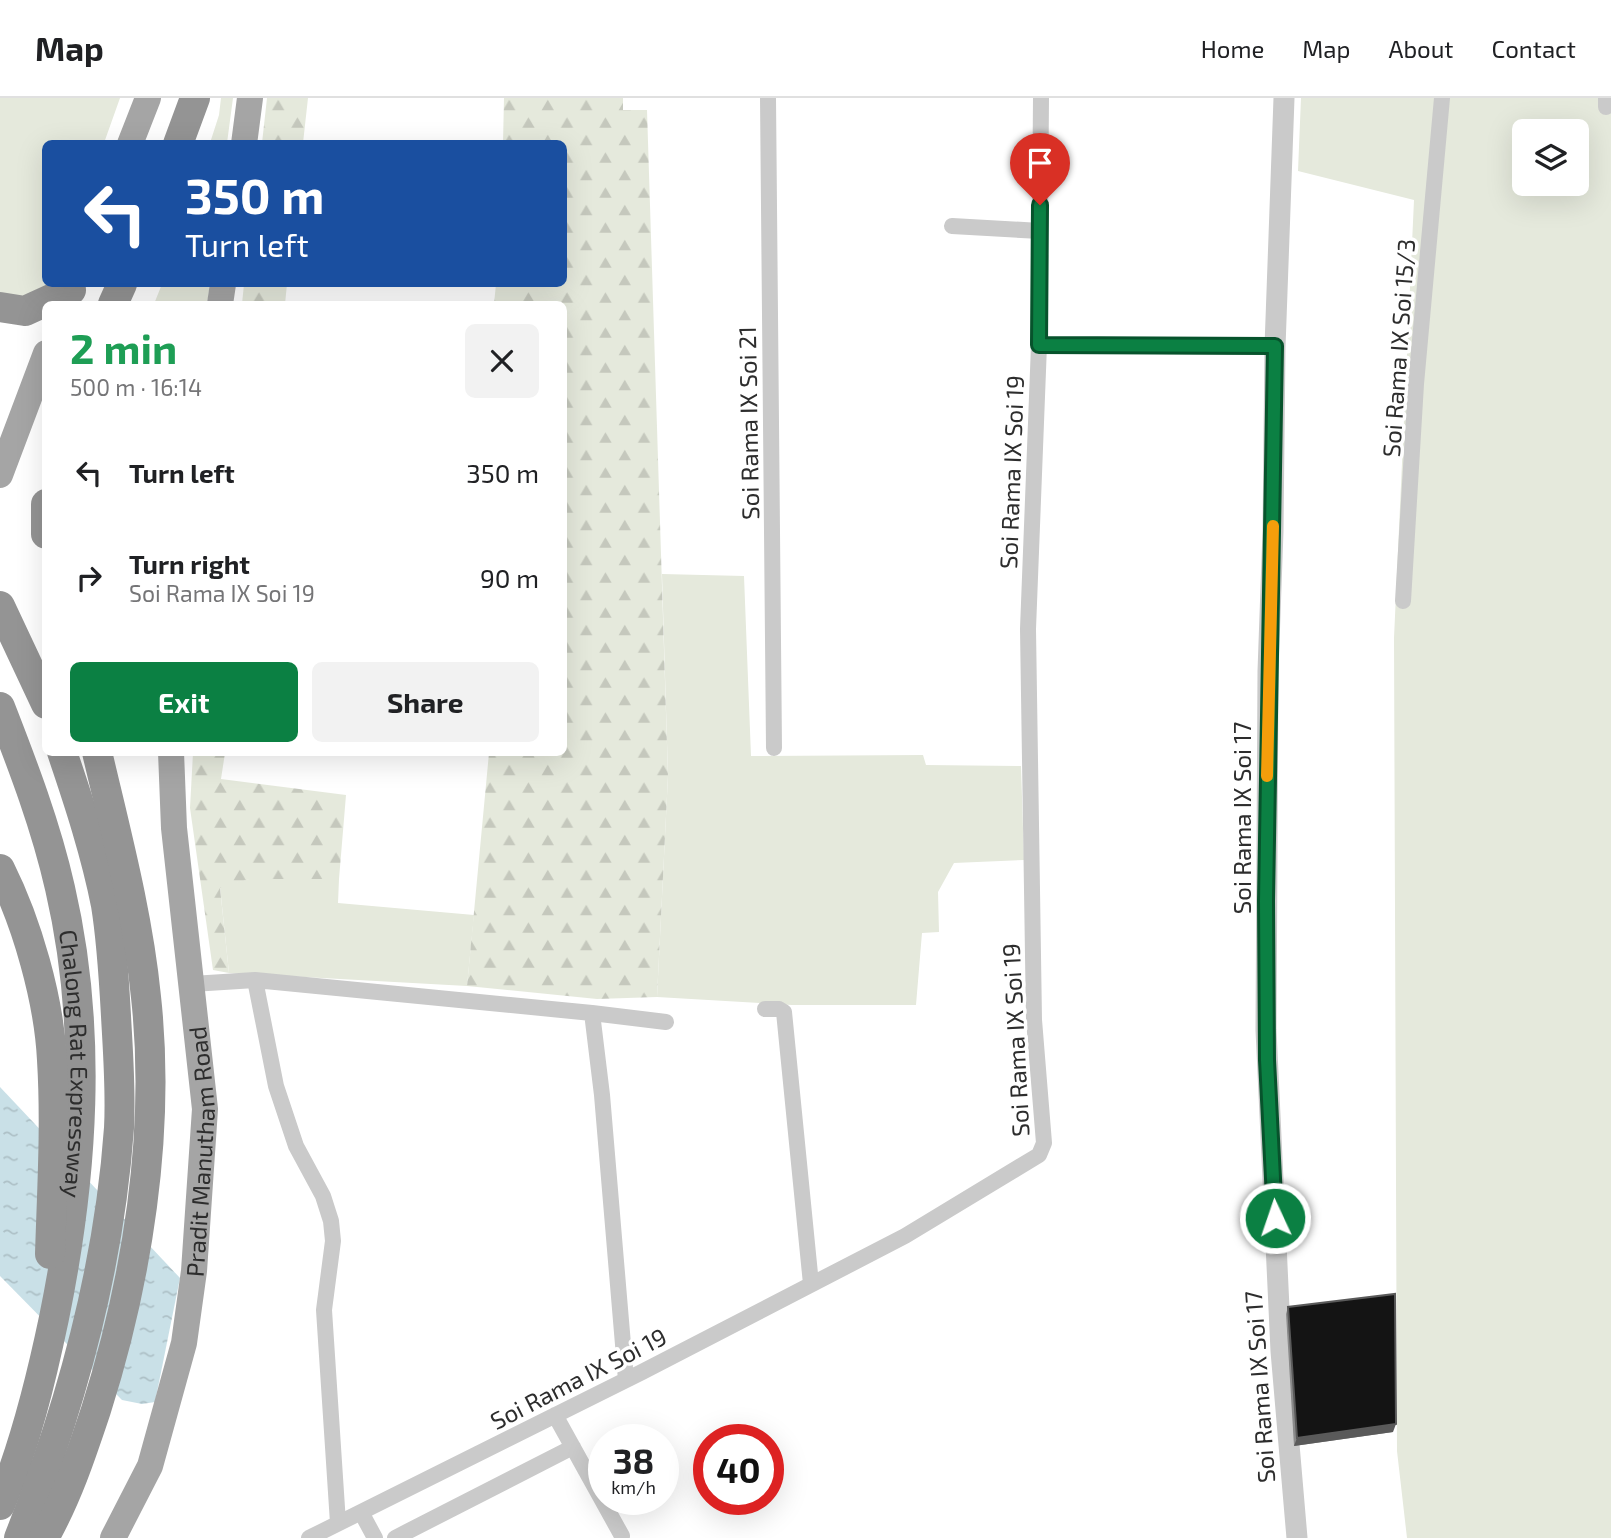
<!DOCTYPE html>
<html lang="en">
<head>
<meta charset="utf-8">
<style>
  :root { --surface:#fff; --page:#f2f2f2; --text:#202124; --muted:#757577; --line:#e0e0e0; --accent:#0b8043 }
  body { margin:0; font-family:"Exo 2",sans-serif; background:var(--page); color:var(--text); height:100vh; display:flex; flex-direction:column; font-size:26px; white-space:nowrap }
  * { box-sizing:border-box; margin:0 }
  p { font-size:23px; color:var(--muted) }
  .icon { flex:none; width:38px; height:38px; fill:none; stroke:currentColor; stroke-width:2; stroke-linecap:round; stroke-linejoin:round }
  .map { position:relative; flex:1; overflow:hidden }
  .panel { position:absolute; left:42px; top:203px; width:525px; height:455px; display:flex; flex-direction:column; background:var(--surface); border-radius:10px; box-shadow:0 7px 28px #0002 }
  .panel>* { flex:none }
  .banner { position:absolute; left:42px; top:42px; width:525px; height:147px; border-radius:10px; box-shadow:0 7px 28px #0002; background:#1a4fa0; color:#fff; overflow:hidden }
  .fabs { position:absolute; left:1512px; top:21px; display:grid; gap:14px }
  .fabs a { display:grid; place-items:center; width:77px; height:77px; border-radius:10px; background:var(--surface); box-shadow:0 7px 28px #0002; font-size:35px }
  .speed { position:absolute; left:588px; top:1326px; display:flex; gap:14px; font-size:35px; font-weight:700; text-align:center }
  .speed>* { display:grid; place-content:center; width:91px; height:91px; border-radius:50%; background:var(--surface); box-shadow:0 7px 28px #0002; line-height:1 }
  .speed small { font-size:18px; font-weight:400 }
  .speed .limit { border:10px solid #d22; background:#fff; color:#111 }
  .pin { position:absolute; display:grid; place-items:center; width:60px; height:60px; color:#fff; margin:-72px -30px; border-radius:50% 50% 50% 0; rotate:-45deg; box-shadow:0 0 7px #0007 }
  .pin .icon { rotate:45deg }
  .me { position:absolute; width:77px; margin:-38px; rotate:357deg; stroke-linejoin:round; filter:drop-shadow(0 0 5px #0008) }
  .turn { display:flex; align-items:center; gap:24px; height:147px; padding:0 28px; font-size:32px }
  .turn .icon { width:91px; height:91px; stroke-width:2.5 }
  .turn b { display:block; font-size:49px; line-height:60px }
  .round { display:grid; place-items:center; flex:none; width:74px; height:74px; border-radius:10px; background:var(--page) }
  .summary { display:flex; align-items:center; justify-content:space-between; height:119px; padding:0 28px }
  h1 { font-size:42px; font-weight:700; line-height:52px; color:#1e9e55 }
  .button { display:flex; gap:14px; margin-top:auto; padding:14px 28px }
  .button a { flex:1; height:80px; border-radius:10px; background:var(--accent); color:#fff; font-size:28px; font-weight:700; line-height:80px; text-align:center }
  .button a+a { background:var(--page); color:var(--text) }
  ul { padding:0; list-style:none }
  li { display:flex; align-items:center; gap:21px; height:105px; padding:0 28px }
  li div { flex:1 }
  li b { display:block; font-size:26px }
  li em { font-style:normal }
  header { display:flex; align-items:center; gap:42px; box-sizing:border-box; height:98px; padding:0 35px; background:var(--surface); border-bottom:2px solid var(--line) }
  header strong { font-size:33px }
  nav { display:flex; gap:38px; margin-inline-start:auto; font-size:24px }
  .map>svg:first-child { display:block }
</style>
</head>
<body>
<header>
<strong>Map</strong>
<nav><a>Home</a><a>Map</a><a>About</a><a>Contact</a></nav>
</header>
<div class="map">
<svg width="1611" height="1440" viewBox="0 0 1611 1440">
  <defs>
    <pattern id="forest-firs" width="22" height="20" patternUnits="userSpaceOnUse" patternTransform="scale(1.75)"><rect width="22" height="20" fill="#e5e9dc"/><path d="M5 1l3.5 6h-7zM16 11l3.5 6h-7z" fill="#c5c8bd"/></pattern>
    <pattern id="water-ripples" width="26" height="14" patternUnits="userSpaceOnUse" patternTransform="scale(1.75)"><rect width="26" height="14" fill="#c9e0e7"/><path d="M2 4q2-2 4 0t4 0M15 11q2-2 4 0t4 0" fill="none" stroke="#adc0c6"/></pattern>
  </defs>
  <rect width="100%" height="100%" fill="#fff"/>
  <path fill="#e5e9dc" fill-rule="evenodd" d="M0,0H120L104,45L46,46V186H53L35,198L0,199Z
    M221,0H233L227,45H210L219,17Z
    M1301,0H1611V1440H1407L1397,1353L1394,540L1414,102L1298,73ZM1524,33H1577V86H1524Z
    M162,186H210L207,206H154Z
    M662,476L744,478L751,658L923,657L926,667L1021,668L1024,762L954,765L938,794L939,834L922,835L916,907H792L657,899L668,678Z
    M249,781H339L338,805L474,817L467,888L229,875L220,789Z"/>
  <path fill="url(#forest-firs)" d="M267,0H308L303,45H262Z
    M504,0H623V12H647L668,678L657,899L597,901L467,888L489,655L564,654V206H494L496,186H564V46L503,45Z
    M244,186H287L285,206H242Z
    M193,655H225L221,681L346,697L339,781H250L220,790L229,875L213,872L190,710Z"/>
  <path fill="url(#water-ripples)" d="M0,989L180,1180L155,1304L142,1306L122,1302L0,1178Z"/>
  <g fill="none" stroke-linecap="round" stroke-linejoin="round">
    <path stroke="#cacaca" stroke-width="16" d="M768,0L774,650
      M1606,0V9
      M952,128L1040,133
      M1039,247L1275,249
      M1403,503L1416,286L1442,0
      M255,882L276,988L296,1048L323,1098L331,1123L333,1143L324,1212L338,1425
      M192,886L255,882L592,915L602,997L626,1282
      M765,911H779L784,914L811,1186
      M592,915L666,924
      M555,1317L622,1438
      M361,1414L375,1440
      M309,1440L642,1274L905,1138L1039,1057L1044,1045L1034,922L1028,531L1039,247L1041,0
      M395,1440L573,1349"/>
    <path stroke="#cacaca" stroke-width="21" d="M1284,0L1275,249L1273,433L1268,573L1266,932L1281,1253L1297,1440"/>
    <g stroke="#a5a5a5" stroke-width="26">
      <path d="M130,46L148,0"/>
      <path d="M244,46L250,0"/>
      <path d="M220,206L223,186"/>
      <path d="M0,377L46,255"/>
      <path id="s1" d="M113,1440L150,1368L184,1245L194,1173L205,1011L174,730L171,654"/>
    </g>
    <g stroke="#949494" stroke-width="30">
      <path d="M178,46L195,0"/>
      <path d="M113,206L122,186"/>
      <path d="M0,209L25,213L71,192"/>
      <path d="M46,406V436"/>
      <path d="M0,508L46,606"/>
      <path id="s2" d="M0,609C23,668 46,728 60,790C93,932 83,1078 54,1220C41,1282 25,1348 0,1407"/>
      <path d="M0,771C27,825 49,901 52,962C56,1027 52,1092 50,1156"/>
      <path d="M19,1440C71,1309 109,1171 119,1030C121,993 118,955 116,918C114,882 112,844 106,807C96,756 79,704 62,654"/>
      <path d="M44,1440C67,1399 81,1357 96,1312C137,1183 161,1035 146,899C138,817 116,735 97,654"/>
    </g>
  </g>
  <path fill="#8a8a8a" d="M1288,1209L1393,1334L1294,1348L1286,1216Z"/>
  <path fill="#5a5a5a" d="M1396,1326L1393,1334L1294,1348L1297,1340Z"/>
  <path fill="#141414" stroke="#5a5a5a" stroke-width="2" d="M1395,1196L1396,1326L1297,1340L1288,1209Z"/>
  <g fill="none" stroke-linecap="round" stroke-linejoin="round">
    <defs>
      <path id="route" d="M1040,107L1039,247L1275,248L1266,803L1267,962L1275,1120"/>
    </defs>
    <use href="#route" stroke="#07532c" stroke-width="18"/>
    <use href="#route" stroke="#0b8043" stroke-width="12"/>
    <path stroke="#f59e0b" stroke-width="12" d="M1267,678L1273,428"/>
  </g>
  <g text-anchor="middle" dominant-baseline="central" stroke-width="7" stroke-linejoin="round" paint-order="stroke">
    <g font-size="24" fill="#2d2d2d" stroke="#fff">
      <text transform="translate(1398 250) rotate(-86)">Soi Rama IX Soi 15/3</text>
      <text transform="translate(748 325) rotate(-91)">Soi Rama IX Soi 21</text>
      <text transform="translate(1011 374) rotate(-88)">Soi Rama IX Soi 19</text>
      <text transform="translate(1241 720) rotate(-90)">Soi Rama IX Soi 17</text>
      <text transform="translate(1015 942) rotate(-93)">Soi Rama IX Soi 19</text>
      <text stroke="none"><textPath href="#s2" startOffset="368">Chalong Rat Expressway</textPath></text>
      <text stroke="none"><textPath href="#s1" startOffset="401">Pradit Manutham Road</textPath></text>
      <text transform="translate(578 1280) rotate(-27)">Soi Rama IX Soi 19</text>
      <text transform="translate(1259 1289) rotate(-94)">Soi Rama IX Soi 17</text>
    </g>
  </g>
</svg>
<div class="fabs">
<a><svg class="icon" aria-label="layers" viewBox="0 0 24 24"><path d="M12 4l9 5-9 5-9-5zM3 14l9 5 9-5"/></svg></a>
</div>
<div class="speed"><div>38<small>km/h</small></div><div class="limit">40</div></div>
<div class="pin" style="left:1040px;top:107px;background:#d93025"><svg class="icon" aria-label="arrive" viewBox="0 0 24 24"><path d="M6 21V4h12l-3 4 3 4H6"/></svg></div>
<svg class="me" style="left:1275px;top:1120px" viewBox="-20 -20 40 40"><circle r="17" fill="#0b8043" stroke="#fff" stroke-width="3"/><path d="M0-11L8 9 0 5-8 9z" fill="#fff"/></svg>
<div class="banner">
<div class="turn"><svg class="icon" aria-label="left" viewBox="0 0 24 24"><path d="M17 20v-9H6M10 6l-5 5 5 5"/></svg><div><b>350 m</b>Turn left</div></div>
</div>
<section class="panel">
<div class="summary"><div><h1>2 min</h1><p>500 m · 16:14</p></div><a class="round"><svg class="icon" aria-label="close" viewBox="0 0 24 24"><path d="M6 6l12 12M18 6L6 18"/></svg></a></div>
<ul>
<li><svg class="icon" aria-label="left" viewBox="0 0 24 24"><path d="M17 20v-9H6M10 6l-5 5 5 5"/></svg><div><b>Turn left</b></div><em>350 m</em></li>
<li><svg class="icon" aria-label="right" viewBox="0 0 24 24"><path d="M7 20v-9h11M14 6l5 5-5 5"/></svg><div><b>Turn right</b><p>Soi Rama IX Soi 19</p></div><em>90 m</em></li>
</ul>
<div class="button"><a>Exit</a><a>Share</a></div>
</section>
</div>
</body>
</html>
